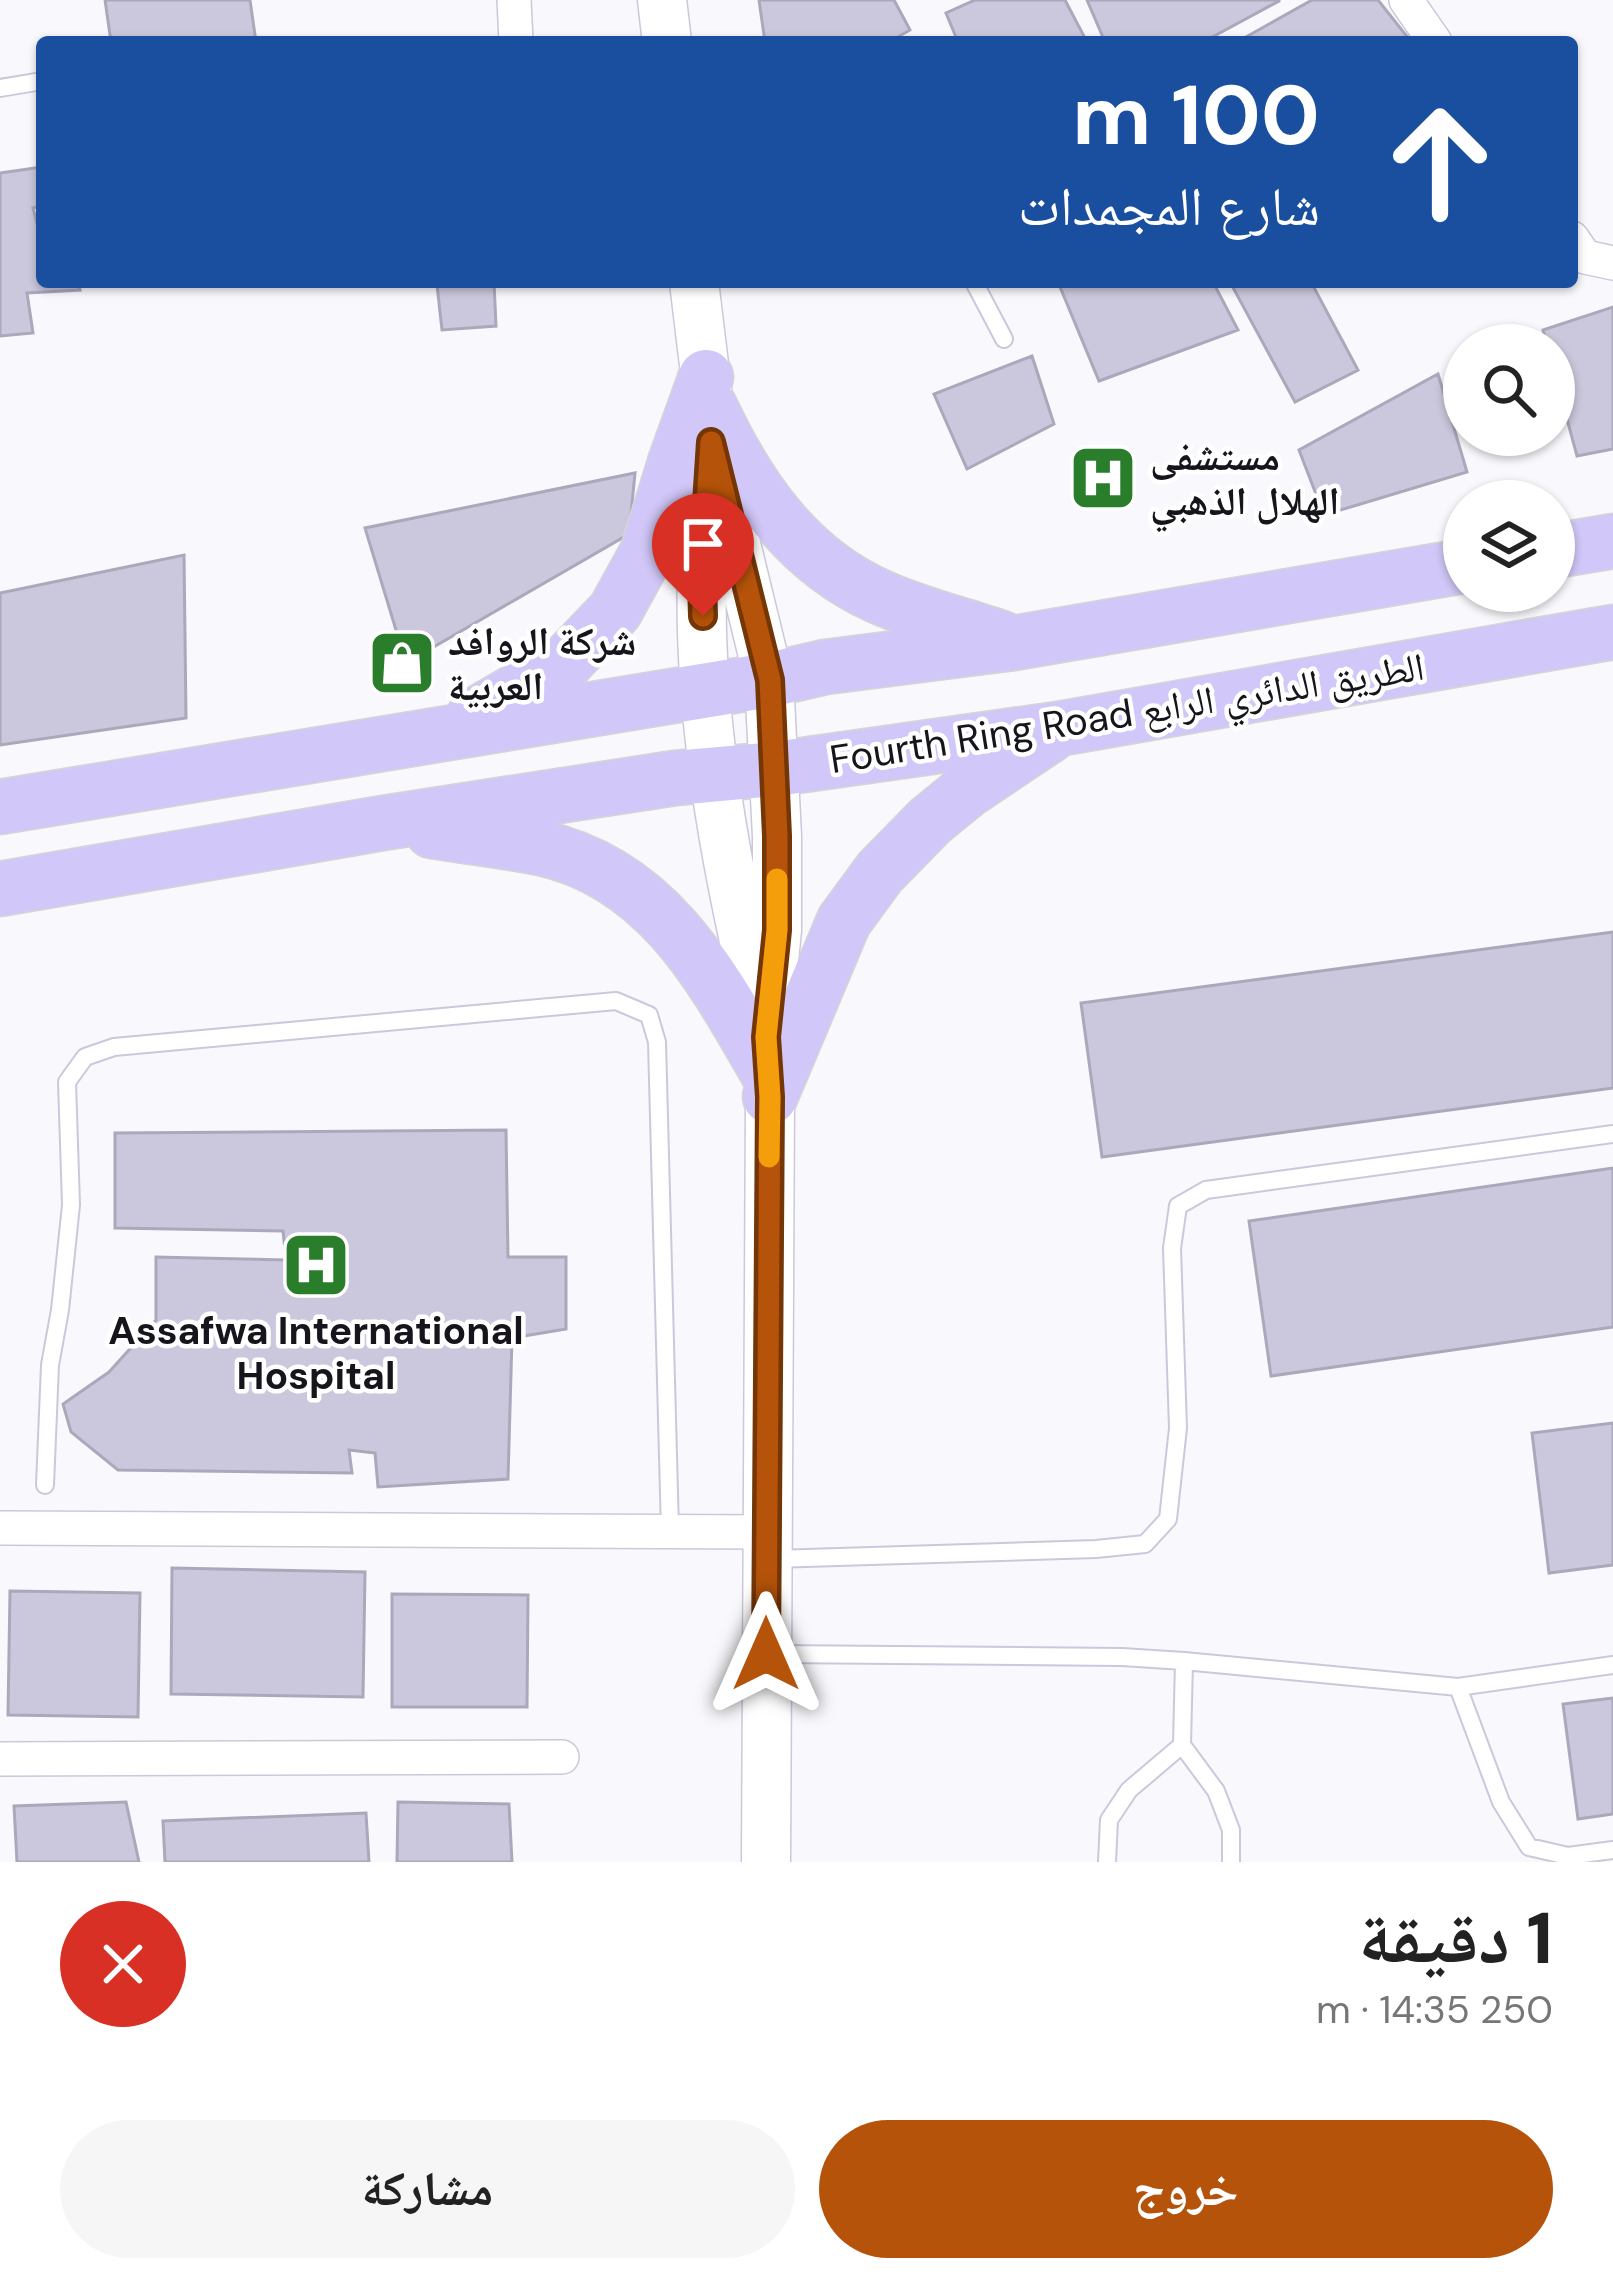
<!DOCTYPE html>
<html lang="ar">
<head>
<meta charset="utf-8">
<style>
  :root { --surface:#fff; --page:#f6f6f6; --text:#222; --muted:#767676; --accent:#b45309 }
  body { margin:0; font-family:"DM Sans","Noto Naskh Arabic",sans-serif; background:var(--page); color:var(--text); direction:rtl; height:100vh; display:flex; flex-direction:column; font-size:45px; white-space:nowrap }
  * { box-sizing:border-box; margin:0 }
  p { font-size:39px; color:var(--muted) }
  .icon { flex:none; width:66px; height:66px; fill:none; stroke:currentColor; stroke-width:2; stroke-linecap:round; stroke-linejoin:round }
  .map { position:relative; height:1862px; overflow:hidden; direction:ltr }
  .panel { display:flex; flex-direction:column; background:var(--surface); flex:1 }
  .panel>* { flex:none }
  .top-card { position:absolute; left:36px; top:36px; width:1542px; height:252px; border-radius:12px; box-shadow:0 3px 9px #0004; direction:rtl; background:#1a4fa0; color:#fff; overflow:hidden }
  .tools { position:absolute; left:1443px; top:324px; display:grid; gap:24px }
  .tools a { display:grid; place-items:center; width:132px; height:132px; border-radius:50%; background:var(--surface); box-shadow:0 3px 9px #0004; font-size:60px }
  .pin { position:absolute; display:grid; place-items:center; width:102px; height:102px; color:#fff; margin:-123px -51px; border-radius:50% 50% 50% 0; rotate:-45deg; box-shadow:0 0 12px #0007 }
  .pin .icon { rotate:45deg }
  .me { position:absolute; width:132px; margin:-66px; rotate:0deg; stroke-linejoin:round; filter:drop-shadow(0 0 9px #0008) }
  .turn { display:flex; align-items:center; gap:42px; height:252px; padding:0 60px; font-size:54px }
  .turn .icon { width:156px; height:156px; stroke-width:2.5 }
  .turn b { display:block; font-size:84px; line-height:102px }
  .round { display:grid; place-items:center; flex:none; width:126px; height:126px; border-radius:63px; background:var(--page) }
  .headline { display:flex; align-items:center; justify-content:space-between; height:204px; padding:0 60px }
  h1 { font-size:72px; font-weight:800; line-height:90px }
  .cta { display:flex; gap:24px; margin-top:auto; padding:24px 60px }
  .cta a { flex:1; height:138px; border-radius:72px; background:var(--accent); color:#fff; font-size:48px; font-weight:800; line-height:138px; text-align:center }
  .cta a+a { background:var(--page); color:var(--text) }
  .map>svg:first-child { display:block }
</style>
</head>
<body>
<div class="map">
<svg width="1613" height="1862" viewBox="0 0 1613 1862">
  <rect width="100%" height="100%" fill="#f9f8fc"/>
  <path fill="#cbc8dd" stroke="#aba8bc" stroke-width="3" d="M105,0H250L256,42H111Z
    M759,0H894L910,30L889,42H765Z
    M975,0H1065L1087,42H958L946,13Z
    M1087,0H1279V1L1203,42H1105Z
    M1312,0H1378L1409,39L1403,42H1237Z
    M42,167V206L33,208L42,243V282H78L80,290L27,293L33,333L0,336V173Z
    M458,282H494L496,326L442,330L437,285Z
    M1058,282H1213L1238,330L1099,381Z
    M1230,282H1311L1358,370L1295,402Z
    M1613,307V449L1577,456L1554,371V345H1547L1543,330Z
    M1032,356L1054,424L967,469L934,394Z
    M1438,374L1467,472L1324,515L1299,450Z
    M635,473L629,534L406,663L365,528Z
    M184,555L186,718L0,745V593Z
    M1613,932V1088L1102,1157L1081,1003Z
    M506,1130L508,1257H566V1329L512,1338L508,1479L378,1487L375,1453L349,1450L352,1473L118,1470L71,1432L63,1404L109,1372L156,1320V1257L286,1260L283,1231L115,1228V1133Z
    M1613,1168V1327L1271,1376L1249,1221Z
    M1613,1423V1565L1549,1573L1532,1433Z
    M172,1568L365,1572L363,1697L171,1694Z
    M10,1591L140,1593L138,1717L8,1715Z
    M392,1594L528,1595L527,1707H392Z
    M1613,1698V1814L1578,1819L1563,1704Z
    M126,1802L139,1862H17L14,1806Z
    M398,1802L509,1804L512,1862H397Z
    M366,1813L369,1862H165L163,1821Z"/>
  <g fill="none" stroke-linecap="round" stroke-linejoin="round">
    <defs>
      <path id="service" d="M0,88L42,81
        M974,282L1004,339
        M45,1485L50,1365L60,1310L71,1205L67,1082L85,1057L114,1047L616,1001L649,1015L657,1042L670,1531
        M773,1559L1096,1549L1145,1544L1168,1519L1178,1428L1172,1248L1178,1206L1206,1190L1613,1134
        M774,1654L1122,1657L1184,1661L1458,1687L1501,1802L1529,1847L1568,1856L1613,1850
        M1184,1661L1182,1745L1216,1791L1231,1830V1862
        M1458,1687L1613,1665
        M1107,1862L1109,1820L1129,1790L1182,1745"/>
      <path id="minor" d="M514,0L516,42
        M1406,0L1435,42
        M1572,238L1585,257L1613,263
        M0,1528L766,1532
        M0,1759L562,1757"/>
      <path id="secondary" d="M662,0L667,42
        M694,282L710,414
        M711,442L769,680L777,836V930L766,1037L770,1097L766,1862
        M708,484C706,514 703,545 702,576C698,714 725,863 757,997"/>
      <path id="primary" d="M710,407C747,486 796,559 878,596C917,614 960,624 1001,638
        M1554,551L1613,541
        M474,716L565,663L615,611L648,551L675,463L706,377
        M0,807L769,680L825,667L1014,643L1464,566
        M432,831C468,837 506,841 541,848C659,874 713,978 768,1073
        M0,889L383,823L675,778L775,769L1058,729L1613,632
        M770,1097L844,921L880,872L930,821L968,790L1050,735"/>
    </defs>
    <use href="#service" stroke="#cbc8dc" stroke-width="20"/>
    <use href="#minor" stroke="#cbc8dc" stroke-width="36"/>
    <use href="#secondary" stroke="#cbc8dc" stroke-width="51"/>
    <use href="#primary" stroke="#d5d5d6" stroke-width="57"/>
    <use href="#service" stroke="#fff" stroke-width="16"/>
    <use href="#minor" stroke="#fff" stroke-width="33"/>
    <use href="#secondary" stroke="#fff" stroke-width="48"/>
    <use href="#primary" stroke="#d1c7f8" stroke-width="54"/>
  </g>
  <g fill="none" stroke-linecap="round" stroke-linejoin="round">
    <defs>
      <path id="route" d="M703,616L702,579L711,442L770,680L777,836V930L766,1037L770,1097L766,1654"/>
    </defs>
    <use href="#route" stroke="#753606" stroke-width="30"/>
    <use href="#route" stroke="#b45309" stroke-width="21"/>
    <path stroke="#f59e0b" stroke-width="21" d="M769,1157L770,1097L766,1037L777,930V879"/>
  </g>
  <defs>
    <symbol id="hospital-square" viewBox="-11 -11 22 22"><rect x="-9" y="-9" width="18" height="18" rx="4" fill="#2a7e2b" stroke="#fff"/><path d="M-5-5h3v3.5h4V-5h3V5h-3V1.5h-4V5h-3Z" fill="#fff"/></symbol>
    <symbol id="shop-square" viewBox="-11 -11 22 22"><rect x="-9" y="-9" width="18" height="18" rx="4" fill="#2a7e2b" stroke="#fff"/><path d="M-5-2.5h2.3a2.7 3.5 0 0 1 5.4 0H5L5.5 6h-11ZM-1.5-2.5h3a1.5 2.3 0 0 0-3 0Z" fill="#fff"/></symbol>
  </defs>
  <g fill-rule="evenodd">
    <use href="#hospital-square" x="1065" y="440" width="76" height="76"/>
    <use href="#shop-square" x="364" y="625" width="76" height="76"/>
    <use href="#hospital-square" x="278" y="1227" width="76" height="76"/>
  </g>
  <g text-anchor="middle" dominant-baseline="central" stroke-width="9" stroke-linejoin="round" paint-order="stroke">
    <g font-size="39" font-weight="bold" fill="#16151c" stroke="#fff" text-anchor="start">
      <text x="1150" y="456">مستشفى<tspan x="1150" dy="45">الهلال الذهبي</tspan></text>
      <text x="448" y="641">شركة الروافد<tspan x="448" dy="45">العربية</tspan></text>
      <text x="316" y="1330" text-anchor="middle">Assafwa International<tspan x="316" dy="45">Hospital</tspan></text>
    </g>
    <g font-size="39" fill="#16151c" stroke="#fff">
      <text transform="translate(1127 713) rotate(-9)">Fourth Ring Road الطريق الدائري الرابع</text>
    </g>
  </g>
</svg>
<div class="tools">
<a><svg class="icon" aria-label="search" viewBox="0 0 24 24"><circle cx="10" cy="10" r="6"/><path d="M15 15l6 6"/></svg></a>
<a><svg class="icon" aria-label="layers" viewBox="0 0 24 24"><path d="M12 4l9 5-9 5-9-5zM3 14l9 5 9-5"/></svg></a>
</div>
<div class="pin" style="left:703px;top:616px;background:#d93025"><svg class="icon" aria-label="arrive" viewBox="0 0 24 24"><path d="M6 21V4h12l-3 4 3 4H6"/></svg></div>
<svg class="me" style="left:766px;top:1654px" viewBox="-20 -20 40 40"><path d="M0-17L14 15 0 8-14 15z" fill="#b45309" stroke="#fff" stroke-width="4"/></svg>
<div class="top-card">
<div class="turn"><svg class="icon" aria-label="ahead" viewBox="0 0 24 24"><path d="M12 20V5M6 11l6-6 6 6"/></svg><div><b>100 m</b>شارع المجمدات</div></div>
</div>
</div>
<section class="panel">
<div class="headline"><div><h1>1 دقيقة</h1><p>250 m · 14:35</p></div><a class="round" style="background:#d93025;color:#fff"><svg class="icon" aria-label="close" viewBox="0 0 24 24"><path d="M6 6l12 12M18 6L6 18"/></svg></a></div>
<div class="cta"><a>خروج</a><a>مشاركة</a></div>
</section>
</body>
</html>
